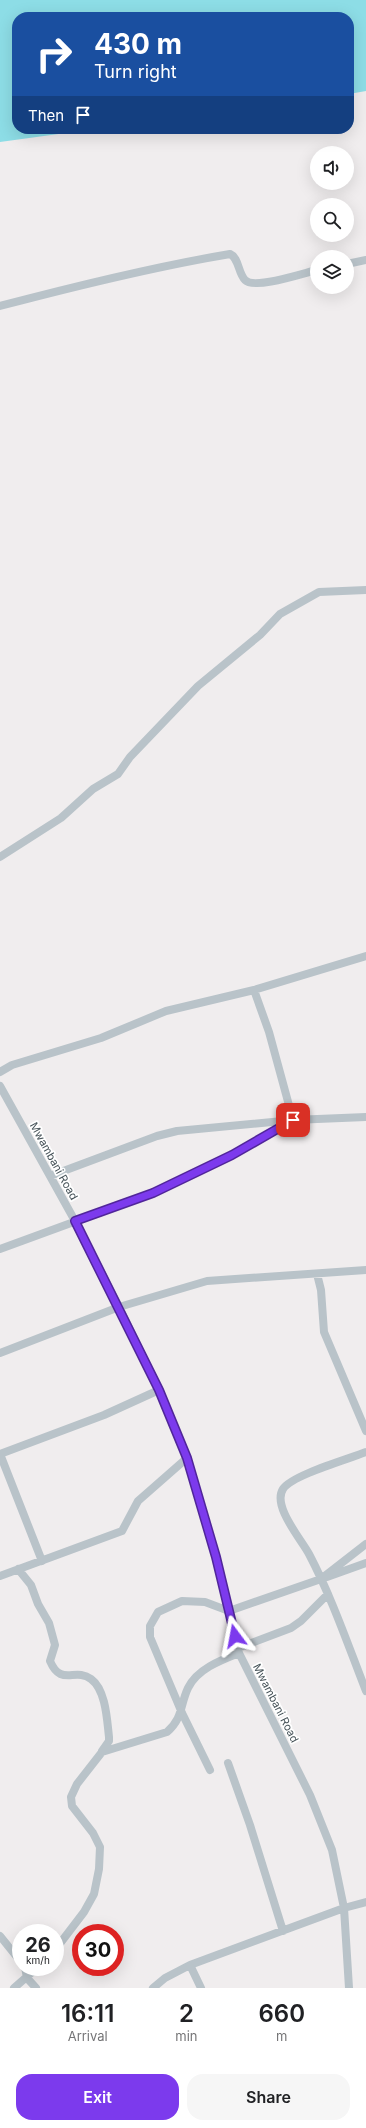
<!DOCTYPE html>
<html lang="en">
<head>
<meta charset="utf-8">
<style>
  :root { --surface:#fff; --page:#f6f6f6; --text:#202124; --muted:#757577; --accent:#7c3aed }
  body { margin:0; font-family:Inter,sans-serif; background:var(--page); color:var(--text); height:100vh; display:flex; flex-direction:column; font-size:15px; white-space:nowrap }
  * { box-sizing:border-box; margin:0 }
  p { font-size:13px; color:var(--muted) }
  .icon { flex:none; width:22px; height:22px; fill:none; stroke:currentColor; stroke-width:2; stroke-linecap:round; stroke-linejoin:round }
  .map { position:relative; height:1988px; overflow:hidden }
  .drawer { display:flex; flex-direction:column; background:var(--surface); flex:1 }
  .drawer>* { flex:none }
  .hud { position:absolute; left:12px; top:12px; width:342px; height:122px; border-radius:16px; box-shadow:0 4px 16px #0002; background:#1a4fa0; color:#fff; overflow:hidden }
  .tools { position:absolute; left:310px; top:146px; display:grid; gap:8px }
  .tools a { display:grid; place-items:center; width:44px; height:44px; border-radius:50%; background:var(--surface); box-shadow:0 4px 16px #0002; font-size:20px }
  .speed { position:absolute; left:12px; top:1924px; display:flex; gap:8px; font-size:20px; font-weight:700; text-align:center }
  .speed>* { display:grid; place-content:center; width:52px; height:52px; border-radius:50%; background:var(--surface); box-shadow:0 4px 16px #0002; line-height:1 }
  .speed small { font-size:10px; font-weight:400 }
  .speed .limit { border:6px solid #d22; background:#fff; color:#111 }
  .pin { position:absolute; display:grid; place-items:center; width:34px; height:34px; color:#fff; margin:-17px; border-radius:8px; box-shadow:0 2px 6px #0006 }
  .me { position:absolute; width:44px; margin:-22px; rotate:347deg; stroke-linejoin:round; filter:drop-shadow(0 0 3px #0008) }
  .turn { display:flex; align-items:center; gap:14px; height:84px; padding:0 16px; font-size:18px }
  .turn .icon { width:52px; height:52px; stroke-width:2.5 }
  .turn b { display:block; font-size:28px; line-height:34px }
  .then { display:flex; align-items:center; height:38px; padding:0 16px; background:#0003; gap:8px; font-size:15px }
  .eta { display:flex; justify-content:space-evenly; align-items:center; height:68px; text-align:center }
  .eta b { font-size:24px; font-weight:600; line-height:28px }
  .cta { display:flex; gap:8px; margin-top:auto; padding:8px 16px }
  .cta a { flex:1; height:46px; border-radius:16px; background:var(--accent); color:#fff; font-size:16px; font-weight:600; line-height:46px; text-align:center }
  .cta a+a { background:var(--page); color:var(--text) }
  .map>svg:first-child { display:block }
</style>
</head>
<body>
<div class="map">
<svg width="366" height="1988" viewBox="0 0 366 1988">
  <rect width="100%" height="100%" fill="#f0edee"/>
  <path fill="#8ddde6" d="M0,0H366V91L349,94V17H17V129H95L0,142Z"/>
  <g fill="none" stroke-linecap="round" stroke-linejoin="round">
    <path stroke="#b9c3c9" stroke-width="8" d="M347,264L366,260
      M0,306C76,286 152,267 230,254C239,258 238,273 245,280C254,290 304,273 317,270
      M0,857L61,818L93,789L118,774L130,757L198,686L260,635L280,614L319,592L366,590
      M0,1072L12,1065L101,1038L166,1011L254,990L366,956
      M0,1086L75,1221L119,1307L159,1390L187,1458L216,1557L239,1653L310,1795L332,1850L344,1908L349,1988
      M50,1176L157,1136L177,1131L293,1120L269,1032L254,990
      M0,1249L153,1193L232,1155L293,1120L366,1117
      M317,1274L321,1290L324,1332L366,1431
      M0,1353L119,1307L207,1281L366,1270
      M366,1452C349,1459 292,1475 283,1489C272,1506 301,1539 309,1554C332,1598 348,1645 366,1691
      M0,1454L104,1415L159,1390
      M0,1454L42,1561
      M18,1569L31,1585L38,1604L49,1623L55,1645L50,1661C61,1687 75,1667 91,1679C106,1690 107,1720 109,1737V1741L102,1751
      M0,1576L122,1531L138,1501L187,1458
      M327,1577L366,1563
      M238,1648L291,1628L301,1621L328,1594
      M228,1763L250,1825L283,1931
      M210,1770L182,1713L150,1637V1626L158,1612L182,1601L205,1602L229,1611L321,1579L366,1544
      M0,1936L21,1962
      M55,1950L84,1912L94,1894L99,1869L100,1847L93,1833L72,1806L71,1797L77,1784L102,1752L167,1732C183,1718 180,1705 188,1688C197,1669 221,1660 239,1653
      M190,1965L344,1908L366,1902
      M25,1967L27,1978L36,1988
      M14,1988L38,1967
      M153,1988L165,1978L190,1965L201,1988"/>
  </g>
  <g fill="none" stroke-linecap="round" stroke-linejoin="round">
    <defs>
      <path id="route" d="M235,1636L216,1557L187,1458L159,1390L75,1221L153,1193L232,1155L293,1120"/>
    </defs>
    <use href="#route" stroke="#51269a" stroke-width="10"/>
    <use href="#route" stroke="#7c3aed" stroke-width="7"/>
  </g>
  <g text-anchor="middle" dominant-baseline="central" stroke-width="3.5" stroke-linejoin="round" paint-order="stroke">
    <g font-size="11" fill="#475359" stroke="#fff">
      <text transform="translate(54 1161) rotate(61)">Mwambani Road</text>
      <text transform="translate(276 1703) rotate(63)">Mwambani Road</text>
    </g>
  </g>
</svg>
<div class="tools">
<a><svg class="icon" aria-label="sound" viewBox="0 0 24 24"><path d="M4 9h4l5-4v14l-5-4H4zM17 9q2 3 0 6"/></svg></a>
<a><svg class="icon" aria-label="search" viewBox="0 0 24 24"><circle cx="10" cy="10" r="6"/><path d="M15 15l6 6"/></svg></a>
<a><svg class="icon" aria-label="layers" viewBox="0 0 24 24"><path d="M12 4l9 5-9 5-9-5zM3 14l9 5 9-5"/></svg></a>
</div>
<div class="speed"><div>26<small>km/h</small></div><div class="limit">30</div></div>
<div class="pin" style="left:293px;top:1120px;background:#d93025"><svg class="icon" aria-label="arrive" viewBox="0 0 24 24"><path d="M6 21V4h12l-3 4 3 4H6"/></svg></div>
<svg class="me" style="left:235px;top:1636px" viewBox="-20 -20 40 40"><path d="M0-17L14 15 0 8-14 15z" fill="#7c3aed" stroke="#fff" stroke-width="4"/></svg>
<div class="hud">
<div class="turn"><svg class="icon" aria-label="right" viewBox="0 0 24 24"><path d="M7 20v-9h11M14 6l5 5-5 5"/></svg><div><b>430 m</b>Turn right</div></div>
<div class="then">Then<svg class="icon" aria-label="arrive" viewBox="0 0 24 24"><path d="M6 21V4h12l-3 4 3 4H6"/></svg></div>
</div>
</div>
<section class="drawer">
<div class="eta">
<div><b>16:11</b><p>Arrival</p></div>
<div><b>2</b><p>min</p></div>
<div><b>660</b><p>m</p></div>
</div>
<div class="cta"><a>Exit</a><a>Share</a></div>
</section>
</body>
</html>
